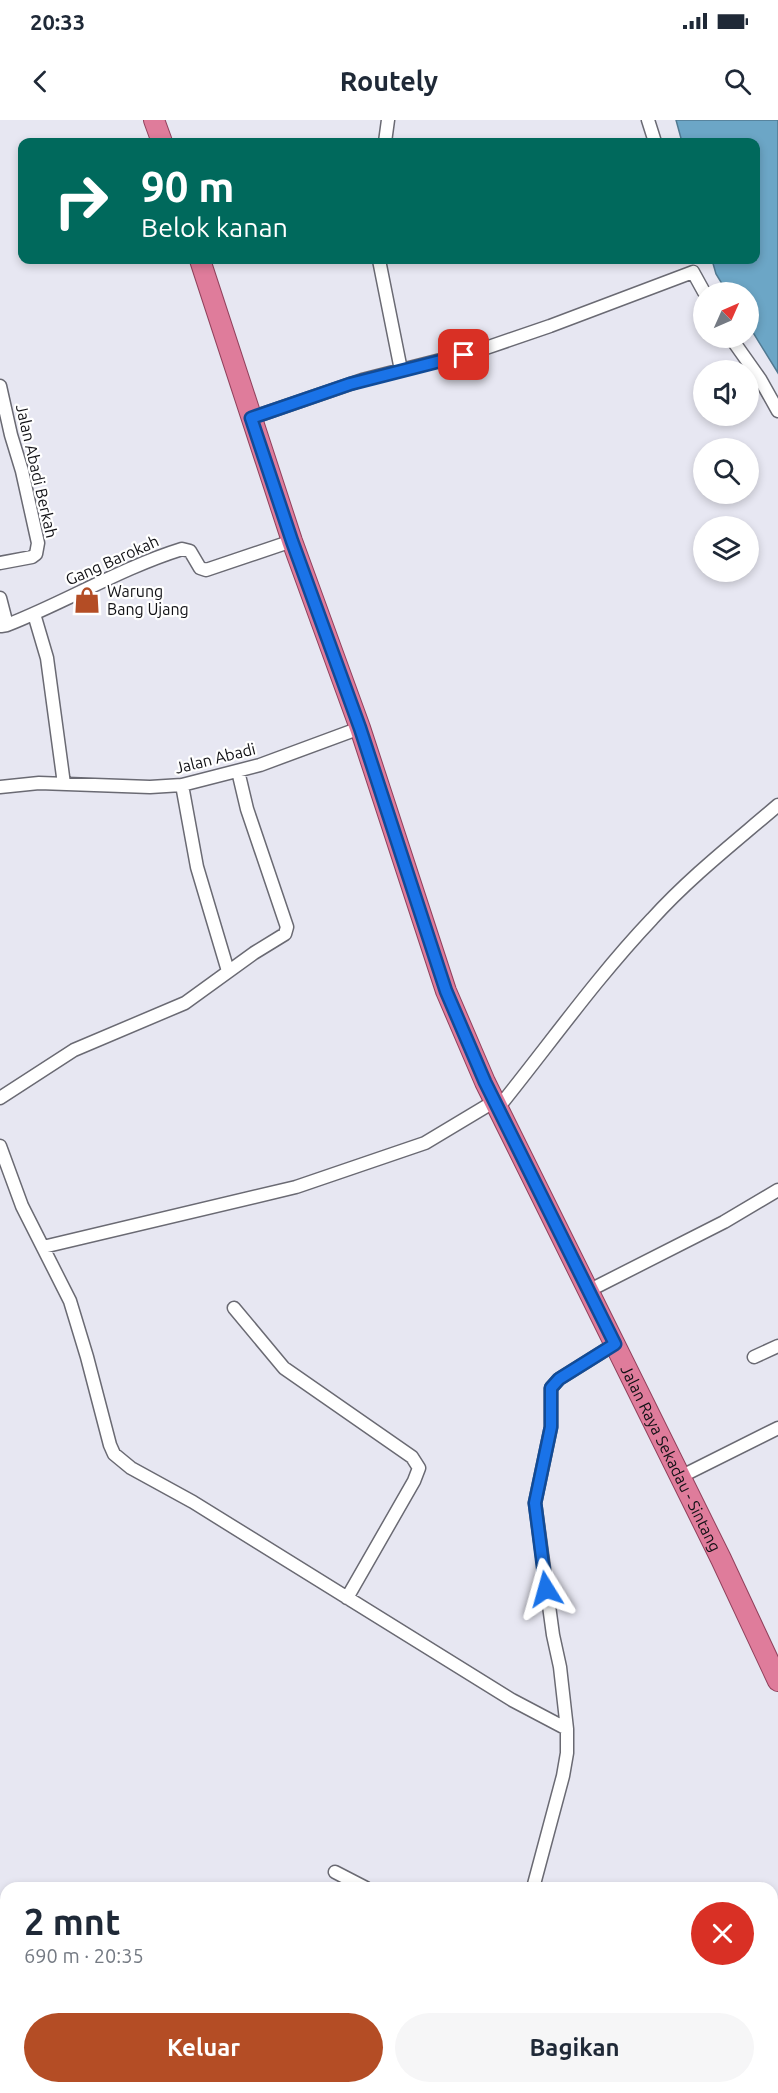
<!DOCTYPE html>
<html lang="id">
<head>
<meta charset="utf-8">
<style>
  :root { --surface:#fff; --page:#f6f6f7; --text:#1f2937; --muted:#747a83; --accent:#b44d25 }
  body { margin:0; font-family:Ubuntu,sans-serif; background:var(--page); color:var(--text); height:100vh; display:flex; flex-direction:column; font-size:22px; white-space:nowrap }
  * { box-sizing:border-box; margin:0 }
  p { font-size:20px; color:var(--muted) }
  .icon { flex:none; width:33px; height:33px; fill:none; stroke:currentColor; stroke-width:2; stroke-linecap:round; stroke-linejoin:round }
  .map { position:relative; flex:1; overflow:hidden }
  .panel { position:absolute; left:0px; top:1762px; width:778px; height:212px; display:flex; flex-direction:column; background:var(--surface); border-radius:18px 18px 0 0; box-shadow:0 3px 9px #0003 }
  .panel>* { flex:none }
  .top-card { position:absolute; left:18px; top:18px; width:742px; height:126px; border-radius:12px; box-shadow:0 3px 9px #0003; background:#00695c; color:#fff; overflow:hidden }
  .needle { width:39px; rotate:45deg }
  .controls { position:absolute; left:693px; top:162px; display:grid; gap:12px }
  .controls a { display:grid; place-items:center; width:66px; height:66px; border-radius:50%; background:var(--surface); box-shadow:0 3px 9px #0003; font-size:30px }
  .pin { position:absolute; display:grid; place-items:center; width:51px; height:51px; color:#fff; margin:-26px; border-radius:12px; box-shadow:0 3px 9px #0006 }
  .me { position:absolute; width:66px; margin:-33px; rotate:352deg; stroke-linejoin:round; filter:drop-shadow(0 0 4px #0008) }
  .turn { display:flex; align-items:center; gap:21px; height:126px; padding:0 24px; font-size:27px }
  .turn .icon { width:78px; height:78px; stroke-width:2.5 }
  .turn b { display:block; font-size:42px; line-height:51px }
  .round { display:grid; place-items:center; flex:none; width:63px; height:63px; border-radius:32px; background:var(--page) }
  .head { display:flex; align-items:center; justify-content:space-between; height:102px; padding:0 24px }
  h1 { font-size:36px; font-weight:700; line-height:45px }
  .cta { display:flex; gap:12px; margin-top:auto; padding:12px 24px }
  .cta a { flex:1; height:69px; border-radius:36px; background:var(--accent); color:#fff; font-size:24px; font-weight:700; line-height:69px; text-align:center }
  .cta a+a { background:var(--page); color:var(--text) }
  .status { display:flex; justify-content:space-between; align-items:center; height:42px; padding:0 30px; background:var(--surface); direction:ltr }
  .status svg { height:16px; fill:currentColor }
  header { display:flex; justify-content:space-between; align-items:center; height:78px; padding:0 24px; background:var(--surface); font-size:27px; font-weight:700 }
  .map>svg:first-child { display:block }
</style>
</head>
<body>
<div class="status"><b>20:33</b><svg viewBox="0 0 49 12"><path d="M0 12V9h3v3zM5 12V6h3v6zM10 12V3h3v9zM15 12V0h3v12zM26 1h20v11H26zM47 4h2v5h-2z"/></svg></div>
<header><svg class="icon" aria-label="back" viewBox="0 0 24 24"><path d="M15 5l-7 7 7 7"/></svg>Routely<svg class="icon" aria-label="search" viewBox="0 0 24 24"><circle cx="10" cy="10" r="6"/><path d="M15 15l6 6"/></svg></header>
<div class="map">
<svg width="778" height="1973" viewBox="0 0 778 1973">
  <rect width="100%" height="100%" fill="#e7e7f2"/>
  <path fill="#6ca6c6" stroke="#507991" stroke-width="1.5" d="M676,0H778V253L749,206L748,172H727L716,154L712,140H756V22H682Z"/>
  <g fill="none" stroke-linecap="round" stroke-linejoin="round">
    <defs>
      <path id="minor" d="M648,0L655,22
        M385,22L388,0
        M379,140L401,250
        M731,218L760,259L778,291
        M0,266L11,315L22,351L38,423L36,434L32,437L0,443
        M251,298L362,260L480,230L550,206L693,152L704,172
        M0,478L7,505L1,506
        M34,494L47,538L64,664
        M7,505C66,482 121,448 182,429L190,431L200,448L206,450L292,421
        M182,665L197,747L228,851
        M0,667L39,663L150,667L182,665L260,645L360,608
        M0,978L74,930L185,883L254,833L285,814L287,807L247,689L238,651
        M498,988C549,925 596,858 652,799C690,757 735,722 778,685
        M0,1026L22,1086L70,1181L87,1237L110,1325L114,1334L131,1348L193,1382L512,1580L567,1609
        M43,1127L296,1067L425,1023L495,981
        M588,1171L724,1102L778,1070
        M234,1188L284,1248L412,1337L419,1348L414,1361L347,1478
        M754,1237L778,1226
        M680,1357L778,1308
        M335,1752L366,1768
        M533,1768L563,1656L567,1633V1609L560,1547L553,1515L535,1383L551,1307V1268L559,1259L615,1224
        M772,1957L778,1956
        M574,1968L576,1973
        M553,1973L562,1968"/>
      <g id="trunk">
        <path d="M154,0L162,22"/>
        <path id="s1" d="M200,140L292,421L360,608L446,871L485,962L721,1439L778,1561"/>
      </g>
    </defs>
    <use href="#minor" stroke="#6a6a73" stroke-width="15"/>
    <use href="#trunk" stroke="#91415c" stroke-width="22"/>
    <use href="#minor" stroke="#fff" stroke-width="12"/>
    <use href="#trunk" stroke="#df7c9b" stroke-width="20"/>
  </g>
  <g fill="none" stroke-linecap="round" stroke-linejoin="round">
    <defs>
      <path id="route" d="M464,235L350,264L251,298L292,421L360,608L446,871L485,962L615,1224L559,1259L551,1268V1307L535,1383L546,1469"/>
    </defs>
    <use href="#route" stroke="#114b97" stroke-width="15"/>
    <use href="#route" stroke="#1a73e8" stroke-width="10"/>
  </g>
  <defs>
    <symbol id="shop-bare" viewBox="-9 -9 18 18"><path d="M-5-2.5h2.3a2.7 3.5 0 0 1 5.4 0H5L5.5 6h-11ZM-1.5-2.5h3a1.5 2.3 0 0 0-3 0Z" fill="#b44d25" stroke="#fff" stroke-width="2.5" paint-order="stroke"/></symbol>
  </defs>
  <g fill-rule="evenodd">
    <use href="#shop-bare" x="68" y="461" width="38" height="38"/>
  </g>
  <g text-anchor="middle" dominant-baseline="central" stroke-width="4.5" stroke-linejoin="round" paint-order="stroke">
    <g font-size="16" fill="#101014" stroke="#fff">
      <text transform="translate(37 351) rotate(77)">Jalan Abadi Berkah</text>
      <text transform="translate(112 440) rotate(-24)">Gang Barokah</text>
      <text transform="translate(215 638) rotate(-14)">Jalan Abadi</text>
      <text stroke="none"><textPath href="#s1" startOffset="1290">Jalan Raya Sekadau - Sintang</textPath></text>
    </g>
    <g font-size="16" fill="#101014" stroke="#fff" text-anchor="start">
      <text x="107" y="471">Warung<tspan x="107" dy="18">Bang Ujang</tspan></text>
    </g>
  </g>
</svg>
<div class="controls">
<a><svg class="needle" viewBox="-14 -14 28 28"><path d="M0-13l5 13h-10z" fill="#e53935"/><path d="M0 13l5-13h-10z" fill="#747a83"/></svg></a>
<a><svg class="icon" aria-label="sound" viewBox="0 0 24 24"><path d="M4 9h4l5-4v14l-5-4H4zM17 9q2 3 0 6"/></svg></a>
<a><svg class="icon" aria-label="search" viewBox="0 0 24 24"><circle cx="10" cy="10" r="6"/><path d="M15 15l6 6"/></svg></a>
<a><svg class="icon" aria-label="layers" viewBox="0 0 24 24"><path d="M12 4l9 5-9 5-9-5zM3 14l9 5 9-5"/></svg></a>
</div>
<div class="pin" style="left:464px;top:235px;background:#d93025"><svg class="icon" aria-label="arrive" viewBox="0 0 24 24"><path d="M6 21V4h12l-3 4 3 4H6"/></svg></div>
<svg class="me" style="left:546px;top:1469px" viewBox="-20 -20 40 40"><path d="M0-17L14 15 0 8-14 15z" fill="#1a73e8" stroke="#fff" stroke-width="4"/></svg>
<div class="top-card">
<div class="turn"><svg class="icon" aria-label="right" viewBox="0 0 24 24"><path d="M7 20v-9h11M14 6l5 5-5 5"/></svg><div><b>90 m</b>Belok kanan</div></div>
</div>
<section class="panel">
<div class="head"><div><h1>2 mnt</h1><p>690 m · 20:35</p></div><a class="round" style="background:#d93025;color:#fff"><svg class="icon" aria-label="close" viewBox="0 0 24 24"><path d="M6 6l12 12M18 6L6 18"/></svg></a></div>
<div class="cta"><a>Keluar</a><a>Bagikan</a></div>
</section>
</div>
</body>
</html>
